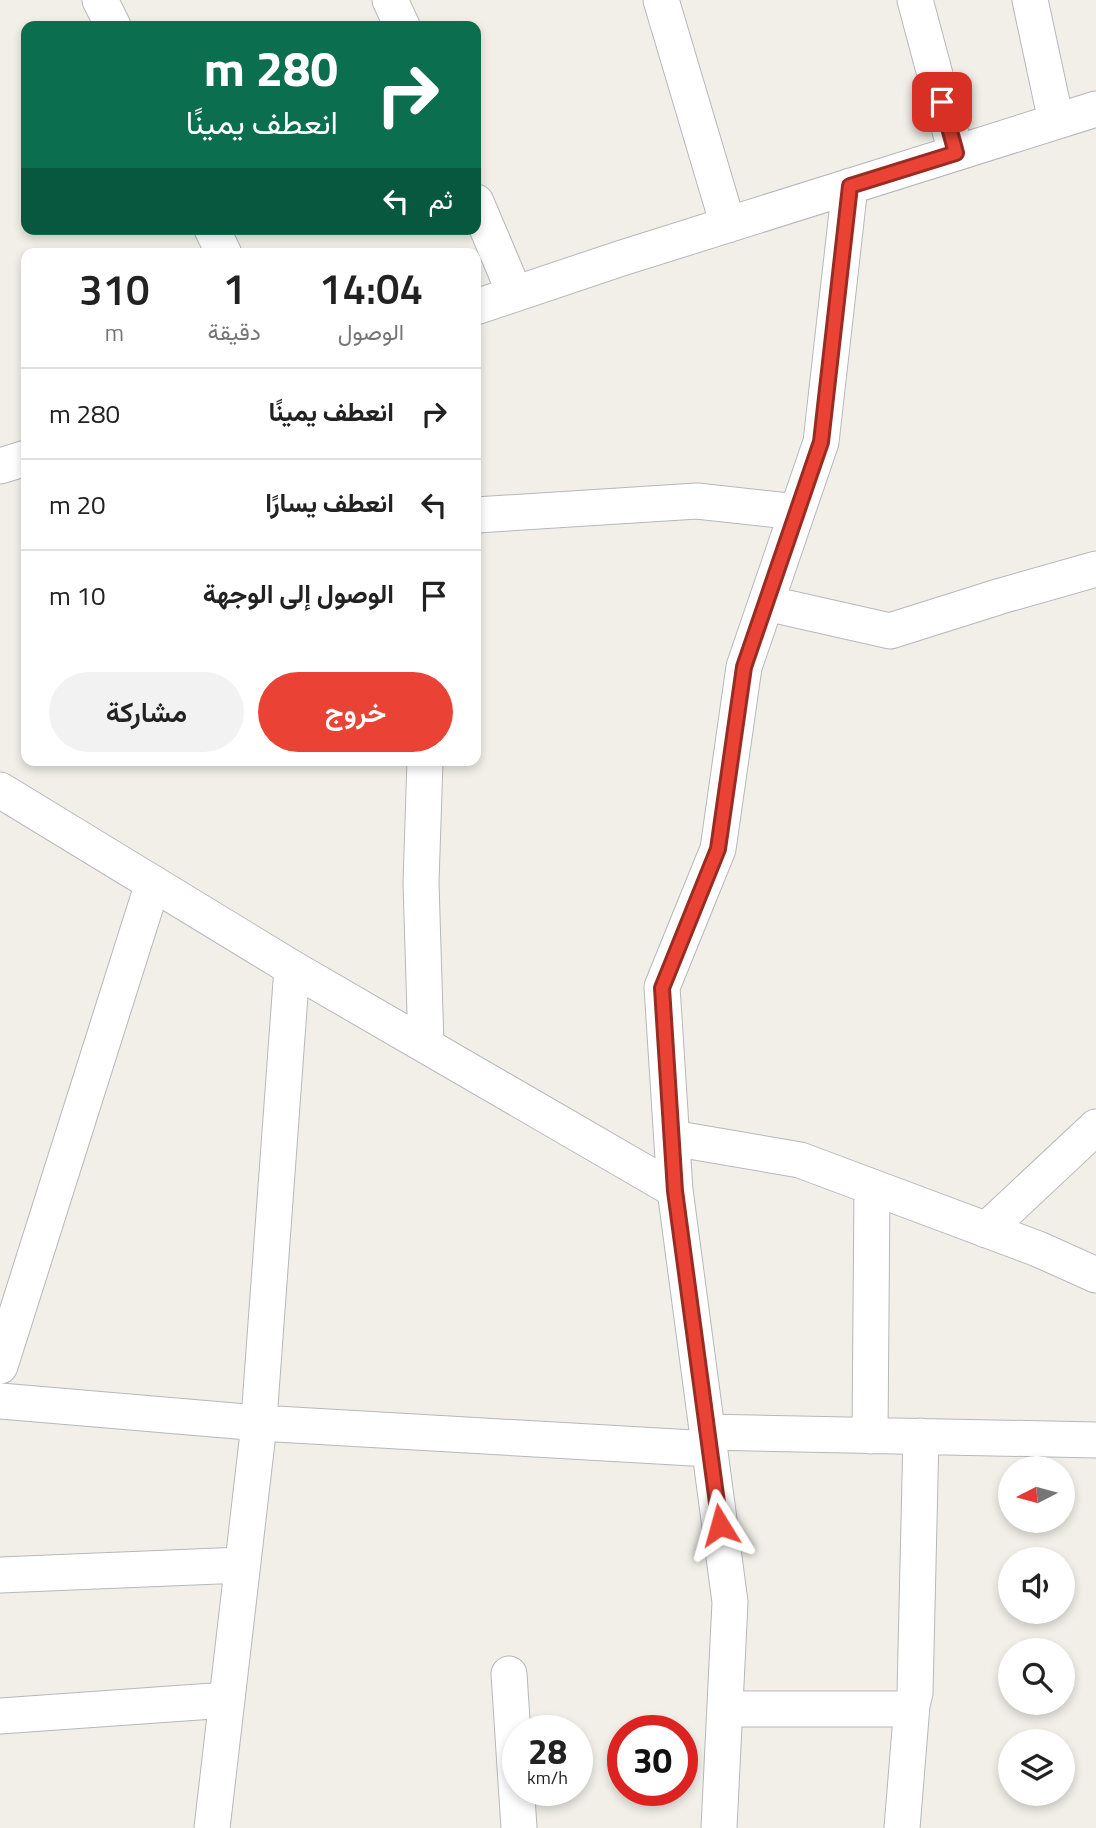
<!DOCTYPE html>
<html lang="ar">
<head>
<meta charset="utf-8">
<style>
  :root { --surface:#fff; --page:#f2f2f2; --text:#222; --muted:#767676; --line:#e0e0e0; --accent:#ea4335 }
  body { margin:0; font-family:"Titillium Web",Vazirmatn,sans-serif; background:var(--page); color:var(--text); direction:rtl; height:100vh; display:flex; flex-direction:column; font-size:26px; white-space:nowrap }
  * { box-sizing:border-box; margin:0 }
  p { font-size:23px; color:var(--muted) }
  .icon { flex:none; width:38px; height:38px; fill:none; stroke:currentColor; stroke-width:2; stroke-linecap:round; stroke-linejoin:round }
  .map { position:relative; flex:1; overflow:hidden; direction:ltr }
  .sheet { position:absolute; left:21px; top:248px; width:460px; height:518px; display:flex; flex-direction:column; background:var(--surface); border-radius:14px; box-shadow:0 4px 10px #0003; direction:rtl }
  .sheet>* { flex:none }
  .guide { position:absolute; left:21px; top:21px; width:460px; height:214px; border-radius:14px; box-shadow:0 4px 10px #0003; direction:rtl; background:#0b6e4f; color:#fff; overflow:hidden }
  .needle { width:46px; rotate:264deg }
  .buttons { position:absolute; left:998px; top:1456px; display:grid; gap:14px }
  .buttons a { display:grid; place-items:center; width:77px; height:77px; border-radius:50%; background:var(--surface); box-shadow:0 4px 10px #0003; font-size:35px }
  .speed { position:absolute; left:502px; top:1715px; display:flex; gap:14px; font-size:35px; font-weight:700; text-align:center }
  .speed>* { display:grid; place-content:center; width:91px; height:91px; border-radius:50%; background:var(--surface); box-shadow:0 4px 10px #0003; line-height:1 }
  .speed small { font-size:18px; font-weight:400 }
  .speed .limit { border:10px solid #d22; background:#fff; color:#111 }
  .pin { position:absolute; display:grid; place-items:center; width:60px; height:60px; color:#fff; margin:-30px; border-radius:14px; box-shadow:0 4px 10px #0006 }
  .me { position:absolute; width:77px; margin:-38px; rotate:352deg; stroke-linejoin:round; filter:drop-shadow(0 0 5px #0008) }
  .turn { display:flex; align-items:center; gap:24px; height:147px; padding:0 28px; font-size:32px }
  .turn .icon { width:91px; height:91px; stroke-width:2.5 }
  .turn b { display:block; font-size:49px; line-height:60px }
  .then { display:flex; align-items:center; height:66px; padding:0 28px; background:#0003; gap:14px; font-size:26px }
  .eta { display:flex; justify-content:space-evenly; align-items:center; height:119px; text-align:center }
  .eta b { font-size:42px; font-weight:600; line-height:49px }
  .cta { display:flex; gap:14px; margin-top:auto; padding:14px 28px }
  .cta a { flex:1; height:80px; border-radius:42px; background:var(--accent); color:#fff; font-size:28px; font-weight:600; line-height:80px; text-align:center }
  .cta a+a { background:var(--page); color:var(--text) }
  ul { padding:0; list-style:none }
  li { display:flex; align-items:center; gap:21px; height:91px; padding:0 28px; border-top:2px solid var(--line) }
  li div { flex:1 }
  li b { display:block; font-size:26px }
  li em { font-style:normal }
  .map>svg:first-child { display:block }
</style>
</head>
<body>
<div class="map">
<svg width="1096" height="1828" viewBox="0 0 1096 1828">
  <rect width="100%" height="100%" fill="#f1efe8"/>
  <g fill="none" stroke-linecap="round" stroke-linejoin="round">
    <defs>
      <path id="minor" d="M100,0L113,26
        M390,0L402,26
        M661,0L728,225
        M915,0L956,153
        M1030,0L1056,121
        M476,202L515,294
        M212,229L224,254
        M476,307L622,258L1096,109
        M0,466L26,458
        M476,515L697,501L797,512
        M766,603L890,631L1001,596L1096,569
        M425,761L421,883L426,1045
        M0,790L292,968L675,1190
        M672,1138L800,1160L1038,1249L1096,1275
        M986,1230L1096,1127
        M0,1366L153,883
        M0,1401L259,1423L710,1449
        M707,1432L1096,1440
        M870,1436L872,1187
        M0,1575L242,1565
        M509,1674L519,1828
        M725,1709H900L912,1705L915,1693L921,1436
        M0,1716L227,1700
        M212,1828L258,1433L292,968
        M719,1828L730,1602L675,1190L662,987L718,849L744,667L821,442L850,186
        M902,1828L912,1705"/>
    </defs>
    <use href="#minor" stroke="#b5b8bc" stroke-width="37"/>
    <use href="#minor" stroke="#fff" stroke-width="35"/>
  </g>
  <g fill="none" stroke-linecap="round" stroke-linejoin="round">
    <defs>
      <path id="route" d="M720,1525L675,1191L662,988L718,849L744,667L821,442L850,186L956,153L942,102"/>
    </defs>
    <use href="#route" stroke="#982c22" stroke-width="18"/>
    <use href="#route" stroke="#ea4335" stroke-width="12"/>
  </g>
</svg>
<div class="buttons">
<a><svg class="needle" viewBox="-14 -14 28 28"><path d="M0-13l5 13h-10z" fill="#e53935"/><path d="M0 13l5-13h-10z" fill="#767676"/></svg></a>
<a><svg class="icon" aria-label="sound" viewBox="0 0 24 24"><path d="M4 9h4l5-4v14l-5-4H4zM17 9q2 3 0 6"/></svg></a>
<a><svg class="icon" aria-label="search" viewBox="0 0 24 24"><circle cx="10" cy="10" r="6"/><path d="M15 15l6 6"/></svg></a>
<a><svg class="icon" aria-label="layers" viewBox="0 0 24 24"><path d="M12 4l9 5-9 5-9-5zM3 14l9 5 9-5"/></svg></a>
</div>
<div class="speed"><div>28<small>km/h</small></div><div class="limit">30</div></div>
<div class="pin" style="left:942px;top:102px;background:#d93025"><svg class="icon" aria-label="arrive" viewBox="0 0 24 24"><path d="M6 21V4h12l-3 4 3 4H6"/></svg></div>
<svg class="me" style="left:720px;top:1525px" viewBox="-20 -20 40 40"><path d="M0-17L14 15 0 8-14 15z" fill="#ea4335" stroke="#fff" stroke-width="4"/></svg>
<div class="guide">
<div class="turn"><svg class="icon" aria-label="right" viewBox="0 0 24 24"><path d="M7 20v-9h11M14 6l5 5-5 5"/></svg><div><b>280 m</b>انعطف يمينًا</div></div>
<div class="then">ثم<svg class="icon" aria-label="left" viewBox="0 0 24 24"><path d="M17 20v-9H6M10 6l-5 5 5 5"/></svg></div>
</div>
<section class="sheet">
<div class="eta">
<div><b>14:04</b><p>الوصول</p></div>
<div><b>1</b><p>دقيقة</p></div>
<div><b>310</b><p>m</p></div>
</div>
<ul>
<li><svg class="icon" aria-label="right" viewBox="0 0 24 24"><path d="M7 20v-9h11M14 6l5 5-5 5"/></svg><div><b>انعطف يمينًا</b></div><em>280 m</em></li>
<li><svg class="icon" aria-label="left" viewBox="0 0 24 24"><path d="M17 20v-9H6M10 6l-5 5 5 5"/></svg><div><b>انعطف يسارًا</b></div><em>20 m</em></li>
<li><svg class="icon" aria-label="arrive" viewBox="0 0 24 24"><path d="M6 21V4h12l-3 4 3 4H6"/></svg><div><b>الوصول إلى الوجهة</b></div><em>10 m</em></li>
</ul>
<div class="cta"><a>خروج</a><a>مشاركة</a></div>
</section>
</div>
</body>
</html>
